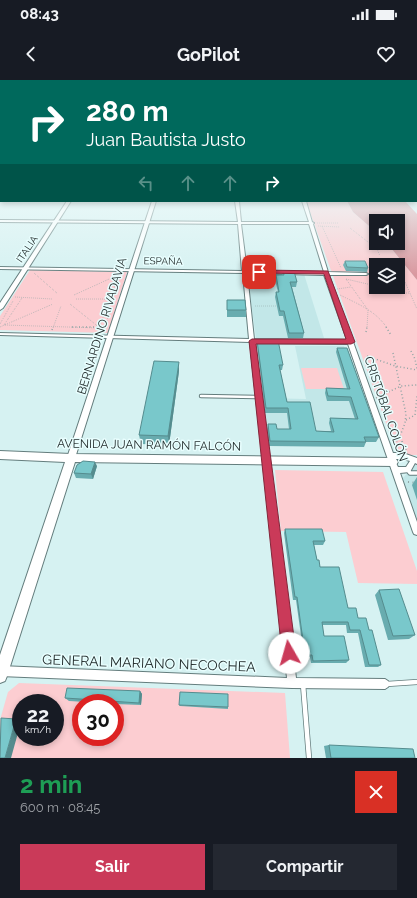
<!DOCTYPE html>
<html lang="es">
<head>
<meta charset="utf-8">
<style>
  :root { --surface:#171b24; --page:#242831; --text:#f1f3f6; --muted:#9ea1a6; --accent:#ca3a59 }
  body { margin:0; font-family:Raleway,sans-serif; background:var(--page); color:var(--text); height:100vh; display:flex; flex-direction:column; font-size:15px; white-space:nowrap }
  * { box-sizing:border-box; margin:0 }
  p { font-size:13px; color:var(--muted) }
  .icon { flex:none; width:22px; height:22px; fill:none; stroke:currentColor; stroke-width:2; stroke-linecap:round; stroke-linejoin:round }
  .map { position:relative; height:678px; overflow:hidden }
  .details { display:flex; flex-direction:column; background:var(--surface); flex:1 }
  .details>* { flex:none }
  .guide { position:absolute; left:0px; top:0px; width:417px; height:122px; box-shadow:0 2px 6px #0003; background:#00695c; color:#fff; overflow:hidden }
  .tools { position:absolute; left:369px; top:134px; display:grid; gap:8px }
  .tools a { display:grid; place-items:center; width:36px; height:36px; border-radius:0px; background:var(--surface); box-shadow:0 2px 6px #0003; font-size:20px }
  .speed { position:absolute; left:12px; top:614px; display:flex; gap:8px; font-size:20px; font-weight:700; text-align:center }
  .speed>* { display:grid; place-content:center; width:52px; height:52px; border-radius:50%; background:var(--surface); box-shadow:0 2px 6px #0003; line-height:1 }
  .speed small { font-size:10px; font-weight:400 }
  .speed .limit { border:6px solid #d22; background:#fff; color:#111 }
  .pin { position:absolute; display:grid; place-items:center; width:34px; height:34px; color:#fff; margin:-17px; border-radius:8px; box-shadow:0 2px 6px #0006 }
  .me { position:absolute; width:44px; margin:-22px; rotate:353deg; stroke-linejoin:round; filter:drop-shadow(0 0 3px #0008) }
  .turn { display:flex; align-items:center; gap:14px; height:84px; padding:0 20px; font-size:18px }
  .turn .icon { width:52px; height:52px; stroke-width:2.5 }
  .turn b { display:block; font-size:28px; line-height:34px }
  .lanes { display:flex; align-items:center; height:38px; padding:0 20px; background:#0003; justify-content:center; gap:20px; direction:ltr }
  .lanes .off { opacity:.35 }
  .round { display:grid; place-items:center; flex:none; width:42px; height:42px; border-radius:0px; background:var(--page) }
  .summary { display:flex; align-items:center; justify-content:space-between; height:68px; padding:0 20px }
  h1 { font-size:24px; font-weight:700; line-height:30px; color:#1e9e55 }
  .action { display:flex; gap:8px; margin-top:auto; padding:8px 20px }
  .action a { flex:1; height:46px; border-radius:0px; background:var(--accent); color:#fff; font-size:16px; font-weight:700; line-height:46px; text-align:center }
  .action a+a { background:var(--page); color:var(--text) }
  .status { display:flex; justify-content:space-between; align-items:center; height:28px; padding:0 20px; background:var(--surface); direction:ltr }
  .status svg { height:11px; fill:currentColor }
  header { display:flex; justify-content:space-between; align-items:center; height:52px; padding:0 20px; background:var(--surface); font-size:18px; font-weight:700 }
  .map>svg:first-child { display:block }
</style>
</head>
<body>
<div class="status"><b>08:43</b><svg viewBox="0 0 49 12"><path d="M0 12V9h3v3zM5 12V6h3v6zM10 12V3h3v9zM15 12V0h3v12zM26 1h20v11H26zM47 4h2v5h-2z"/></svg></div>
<header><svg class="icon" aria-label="back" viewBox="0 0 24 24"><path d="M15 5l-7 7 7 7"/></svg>GoPilot<svg class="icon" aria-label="heart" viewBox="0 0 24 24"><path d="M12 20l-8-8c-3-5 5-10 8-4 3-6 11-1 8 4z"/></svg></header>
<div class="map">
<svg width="417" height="678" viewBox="0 0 417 678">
  <rect width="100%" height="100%" fill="#d6f2f2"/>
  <path fill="#c2e7e8" d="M247,194H304L324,258H256Z
    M295,266H344L376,362H362L364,367L268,366L263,318L306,319Z
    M417,383V443L402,399Z"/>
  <path fill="#fccdd1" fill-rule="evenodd" d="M306,121H347L353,132L376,152V163H387L417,200V375H402L396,371ZM376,185H398V207H376Z
    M30,190L127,192L108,253L0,250V236Z
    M301,288H337L344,309H306Z
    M275,390L383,392L417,491V504L358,503L346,452L281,451Z
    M19,603L285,613L290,678H0V640L8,612ZM21,623H55V657H21ZM81,623H115V657H81Z"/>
  <path fill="#d9989f" d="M347,121H405L417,134V200L387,163H398V141H376V152L353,132Z"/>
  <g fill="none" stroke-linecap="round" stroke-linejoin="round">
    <defs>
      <path id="service-far2" d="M201,316L258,317"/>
      <path id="service-far1" d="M408,390L410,393H417"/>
      <path id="service" d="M303,604L309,678
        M387,604L417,602"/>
      <path id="minor" d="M0,102H1V105H0Z
        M235,121H239L241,142H309L302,121H306L312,142L314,143L313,144L328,192L366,193L368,194L366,195H329L393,373H403L417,378V384L415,383L410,392L400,393L417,442V455L414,454L413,452L348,264L255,263L296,598L385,599L388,601L390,604L388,607L385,609L292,608L0,596V586L287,598L250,262L0,255V253L249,259L243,193L0,189V187L242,191L238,144L0,142V140L238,142ZM241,144H309L324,192L247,191ZM247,193L324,195L347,260L254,259ZM394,379H403L410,381L406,387H398Z"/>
      <path id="tertiary" d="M67,121H71L3,228L0,230V223Z
        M152,121H156L75,378L74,380L71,382L68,380L67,378Z"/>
      <path id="secondary" d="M0,371L71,374L393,378L396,379L398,382L396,385L393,386L75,382L7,596L5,601L0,603V575L65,382L0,379Z"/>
    </defs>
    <use href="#service-far2" stroke="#647d7d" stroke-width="4.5"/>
    <use href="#service-far1" stroke="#647d7d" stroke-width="5.5"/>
    <use href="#service" stroke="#647d7d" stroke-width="6"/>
    <use href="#minor" stroke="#647d7d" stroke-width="2"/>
    <use href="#tertiary" stroke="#647d7d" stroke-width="2"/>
    <use href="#secondary" stroke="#647d7d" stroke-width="2"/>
    <path stroke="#90a5a5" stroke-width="1" stroke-dasharray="0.5 1.5" stroke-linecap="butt" d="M317,143H338
      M318,146L340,147
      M322,146L341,188
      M350,148L377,169L380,176
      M34,193L58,214
      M371,196L376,202
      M346,199L368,230L367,248
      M346,199L376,206
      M405,202L417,229
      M383,207L403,213H410
      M337,209L351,207
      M74,215L118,195
      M340,215C358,224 376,231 387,248
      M15,217L52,219
      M22,218L4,245L99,248L119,195
      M76,219H115
      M70,224L100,248
      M255,226H277
      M0,244L13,221
      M0,247L53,224
      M53,248L61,226
      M104,248L111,230"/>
    <path stroke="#90a5a5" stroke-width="1.5" stroke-dasharray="1 2.5" stroke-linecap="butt" d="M72,247H99
      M98,247L103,251
      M386,247L391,255
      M52,250L53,247
      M103,251L104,247
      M366,252L367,247
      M411,271L415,279L417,289
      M393,273L406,334L405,343L400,356
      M367,276L395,286L417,290
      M376,318L401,306L417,305
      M406,340L415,335L417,316"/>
    <path stroke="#90a5a5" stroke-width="2" stroke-dasharray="1 3.5" stroke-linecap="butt" d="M400,357L406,370
      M394,365L400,355
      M408,402L417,403"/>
    <use href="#service-far2" stroke="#fff" stroke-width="2.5"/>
    <use href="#service-far1" stroke="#fff" stroke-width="3.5"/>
    <use href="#service" stroke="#fff" stroke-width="4.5"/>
    <use href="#minor" fill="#fff" fill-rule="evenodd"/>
    <use href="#tertiary" fill="#fff" fill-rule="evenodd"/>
    <use href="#secondary" fill="#fff" fill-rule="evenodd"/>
  </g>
  <path fill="#68acaf" d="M345,181L368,188L367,192L346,191L343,185Z
    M283,191L297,202L296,207H292L304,253L303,258H288L283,236H279L275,217L276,212H278L275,200L276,195H282Z
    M227,220L246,230V237H227Z
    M257,260L283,285L282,290H280L287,322L316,351H331L329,343L330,338L355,339L349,321H327L325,313L326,308L347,309L336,272L337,268L379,357L376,362H366L364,367L269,366L267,349L268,344L277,349H289L287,333H265L257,265Z
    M179,291L169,365L141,364L139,355Z
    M97,386L93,399L76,398L74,393Z
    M417,397V420L412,405Z
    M285,449L325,461L323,465H314L317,480L320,487L348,528L369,550L381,585L378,587H365L358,553H347L346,545H322L324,556L349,580L346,583H311L310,577H304L296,520H293L284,453Z
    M379,510L415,555L409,559L388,560L375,515Z
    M140,611L142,614L141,625L115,624V623H103L69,621L65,618Z
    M179,625L228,627V629L180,626Z
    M329,665L415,678H326L324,666Z"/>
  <path fill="#558c8e" d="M179,282V291L169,365L168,356Z
    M95,382L97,386L93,399L91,394Z
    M140,611L142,614L141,625L139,623Z
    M16,639L21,641V642L11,678H5Z"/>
  <path fill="#79c8cb" stroke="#558c8e" d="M345,181H365L368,188L347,187Z
    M283,191H294L297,202H290L304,253H289L284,231H280L276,212H279L276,195H284Z
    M227,220H245L246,230H227Z
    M257,260H278L283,285H279L287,322H310L316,351L334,352L330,338L358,339L351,317L328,316L326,308L350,309L337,268H347L379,357H364L366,362L270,361L268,344H276L277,349H291L288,328H266Z
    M154,281L179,282L168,356L139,355Z
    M83,381L95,382L91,394L74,393L77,385Z
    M285,449H322L325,461H313L317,480H319L320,487H339L348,528H356L358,538H366L369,550H372L381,585H369L360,550H350L348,542H322L324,556H344L349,580L313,581L312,575H305L297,517H295Z
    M399,509L415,555L393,556L379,510Z
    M67,608L140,611L139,623L65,618Z
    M180,612L228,614V627L179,625Z
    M1,638L16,639L5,678H0Z
    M329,665L413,669L415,678H331Z"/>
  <linearGradient id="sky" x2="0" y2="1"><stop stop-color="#a2a9cb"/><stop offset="0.51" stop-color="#edf9f9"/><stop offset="1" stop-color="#edf9f9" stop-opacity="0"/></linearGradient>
  <rect width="417" height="195" fill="url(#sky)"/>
  <path fill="#ca3a59" stroke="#83263a" d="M259,190L328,191L355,262L351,264H256L296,573L294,578L289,580L284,578L282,573L249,261L252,259H346L324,194L257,193V191Z"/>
  <g text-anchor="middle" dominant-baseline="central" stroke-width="3" stroke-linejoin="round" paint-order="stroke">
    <g font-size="10" fill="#242e2e" stroke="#e8fefe">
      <text transform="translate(27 169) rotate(-56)">ITALIA</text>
      <text transform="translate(163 181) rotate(1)">ESPAÑA</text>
    </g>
    <g font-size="12" fill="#242e2e" stroke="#e8fefe">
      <text transform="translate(102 246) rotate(-73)">BERNARDINO RIVADAVIA</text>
      <text transform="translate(386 329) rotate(71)">CRISTÓBAL COLÓN</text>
      <text transform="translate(149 365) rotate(1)">AVENIDA JUAN RAMÓN FALCÓN</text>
    </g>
    <g font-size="14" fill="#242e2e" stroke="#e8fefe">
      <text transform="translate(149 583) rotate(2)">GENERAL MARIANO NECOCHEA</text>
    </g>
  </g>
</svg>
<div class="tools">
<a><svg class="icon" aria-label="sound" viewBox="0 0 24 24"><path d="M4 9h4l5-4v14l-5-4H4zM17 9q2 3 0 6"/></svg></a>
<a><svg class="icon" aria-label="layers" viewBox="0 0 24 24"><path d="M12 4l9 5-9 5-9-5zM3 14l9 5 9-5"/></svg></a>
</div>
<div class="speed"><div>22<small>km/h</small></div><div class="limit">30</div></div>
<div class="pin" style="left:259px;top:192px;background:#d93025"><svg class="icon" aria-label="arrive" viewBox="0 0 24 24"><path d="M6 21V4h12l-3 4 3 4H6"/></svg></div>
<svg class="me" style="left:289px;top:573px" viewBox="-20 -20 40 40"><circle r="19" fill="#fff"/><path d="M0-13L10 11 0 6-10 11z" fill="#ca3a59"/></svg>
<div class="guide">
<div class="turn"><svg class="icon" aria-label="right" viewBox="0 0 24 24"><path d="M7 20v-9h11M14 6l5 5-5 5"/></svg><div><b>280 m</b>Juan Bautista Justo</div></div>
<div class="lanes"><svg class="icon off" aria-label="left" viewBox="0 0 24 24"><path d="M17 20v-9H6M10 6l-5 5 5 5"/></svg><svg class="icon off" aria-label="ahead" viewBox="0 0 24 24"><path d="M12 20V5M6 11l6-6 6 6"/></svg><svg class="icon off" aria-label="ahead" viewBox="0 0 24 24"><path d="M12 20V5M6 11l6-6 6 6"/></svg><svg class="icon" aria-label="right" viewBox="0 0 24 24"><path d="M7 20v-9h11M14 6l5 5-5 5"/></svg></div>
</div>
</div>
<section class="details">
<div class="summary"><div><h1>2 min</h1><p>600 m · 08:45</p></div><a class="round" style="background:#d93025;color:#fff"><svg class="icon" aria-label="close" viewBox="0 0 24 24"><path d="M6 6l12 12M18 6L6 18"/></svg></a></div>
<div class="action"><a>Salir</a><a>Compartir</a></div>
</section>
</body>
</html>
